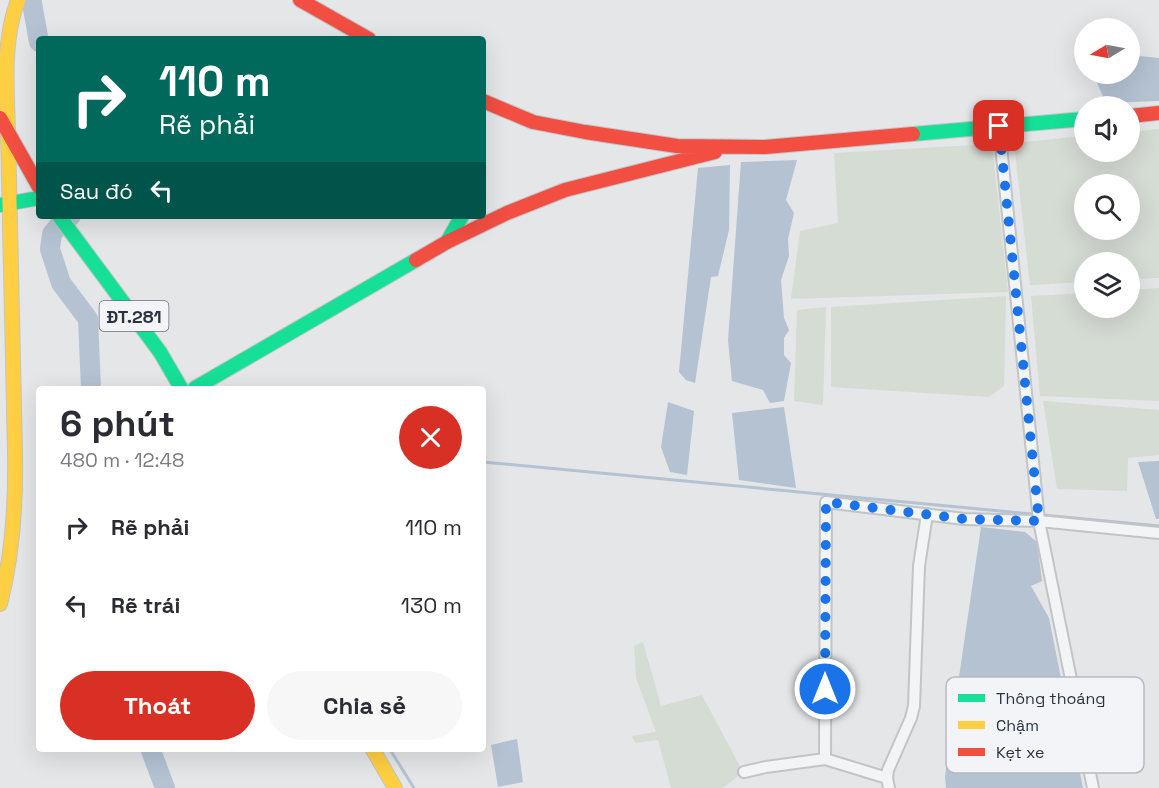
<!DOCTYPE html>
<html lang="vi">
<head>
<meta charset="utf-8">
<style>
  :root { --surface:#fff; --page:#f7f7f7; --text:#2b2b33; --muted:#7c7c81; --accent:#d93025 }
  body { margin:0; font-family:"Space Grotesk",sans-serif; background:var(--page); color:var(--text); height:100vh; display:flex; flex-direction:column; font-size:22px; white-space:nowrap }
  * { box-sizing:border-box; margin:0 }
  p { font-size:20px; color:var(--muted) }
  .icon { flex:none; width:33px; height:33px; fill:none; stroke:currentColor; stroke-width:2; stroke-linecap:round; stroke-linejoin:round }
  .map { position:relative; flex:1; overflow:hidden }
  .panel { position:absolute; left:36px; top:386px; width:450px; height:366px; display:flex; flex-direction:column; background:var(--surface); border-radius:6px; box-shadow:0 6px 24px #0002 }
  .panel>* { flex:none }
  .banner { position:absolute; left:36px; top:36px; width:450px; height:183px; border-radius:6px; box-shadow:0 6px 24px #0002; background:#00695c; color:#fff; overflow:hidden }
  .needle { width:39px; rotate:260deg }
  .controls { position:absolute; left:1074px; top:18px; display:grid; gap:12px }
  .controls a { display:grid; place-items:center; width:66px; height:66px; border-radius:50%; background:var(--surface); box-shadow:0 6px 24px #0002; font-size:30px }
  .pin { position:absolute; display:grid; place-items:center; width:51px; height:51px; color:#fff; margin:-26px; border-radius:12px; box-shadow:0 3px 9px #0006 }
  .me { position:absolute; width:66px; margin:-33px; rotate:0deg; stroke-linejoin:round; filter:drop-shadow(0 0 4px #0008) }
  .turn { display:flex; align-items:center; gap:21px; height:126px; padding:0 24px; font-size:27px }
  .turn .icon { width:78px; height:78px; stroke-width:2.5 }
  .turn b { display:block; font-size:42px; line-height:51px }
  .then { display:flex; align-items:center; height:57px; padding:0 24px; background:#0003; gap:12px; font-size:22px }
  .round { display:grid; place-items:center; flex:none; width:63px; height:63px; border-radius:32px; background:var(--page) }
  .summary { display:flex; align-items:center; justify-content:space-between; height:102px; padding:0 24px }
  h1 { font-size:36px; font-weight:700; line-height:45px }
  .primary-button { display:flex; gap:12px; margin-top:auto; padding:12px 24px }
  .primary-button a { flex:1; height:69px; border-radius:36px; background:var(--accent); color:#fff; font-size:24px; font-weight:700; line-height:69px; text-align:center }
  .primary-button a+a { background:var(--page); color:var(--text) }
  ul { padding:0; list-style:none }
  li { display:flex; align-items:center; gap:18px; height:78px; padding:0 24px }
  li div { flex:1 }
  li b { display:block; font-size:22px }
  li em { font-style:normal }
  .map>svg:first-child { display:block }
</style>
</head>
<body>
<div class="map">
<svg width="1159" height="788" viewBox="0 0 1159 788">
  <rect width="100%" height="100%" fill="#e4e6e8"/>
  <path fill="#d5dcd4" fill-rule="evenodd" d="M1159,129V278L1130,279V262H1084V282L1030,285L1014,143L1084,136V152H1130V132ZM1084,184H1130V230H1084Z
    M992,144L1008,292L791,299L800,231L838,223L834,153Z
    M1159,288V401L1040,396L1031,296L1084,293V308H1130V290Z
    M1006,296L1004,386L989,397L831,387V307Z
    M826,307L823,405L794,401L797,310Z
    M1043,401L1159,410V455L1128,458L1127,491L1057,489Z
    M643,642L661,706L702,695L743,772L723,788H671L658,740L635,743L632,736L656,732L636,678L634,646Z"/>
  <path fill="#b4c2d2" d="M1130,55L1159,58V101L1106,103L1093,74H1130Z
    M797,160L786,200L794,213L788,239L789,256L781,280L784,318L789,330L784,338V355L791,363L784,401L770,403L763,390L732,381L728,340L741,162Z
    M730,165L729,230L718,276L711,277L695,383L686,380L679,372L698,168Z
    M668,402L694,411L687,475L670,472L661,447Z
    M784,407L796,488L739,480L732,413Z
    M1159,461V519H1156L1138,462Z
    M981,527L1025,532L1037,542L1042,581L1031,586L1049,618L1083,788H946L945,777L949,743L958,741L969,685L959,677Z
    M517,739L523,782L498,787L491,745Z"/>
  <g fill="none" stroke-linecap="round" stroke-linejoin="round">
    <path stroke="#b4c2d2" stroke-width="3" d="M483,462L1159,526
      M389,748L414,788"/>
    <path stroke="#b4c2d2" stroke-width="20" d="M32,3L39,42
      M71,216L60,224L52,234L50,249L61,283L88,319L91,388
      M150,748L165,788"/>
    <defs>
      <path id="street" d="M999,126L1039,521L1093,788
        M825,759L826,502L964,519L1039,521L1159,533
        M744,772L766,767L825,759L887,778
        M889,788L887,778L888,770L911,718L914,706L919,566L927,514"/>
      <path id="fast" d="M913,134L1084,119
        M0,205L39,198
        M59,216L160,352L181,388
        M447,242L462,216
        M195,388L416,260"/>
      <path id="slow" d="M8,133C7,89 2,42 18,0
        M0,604C13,554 16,504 15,452L8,133
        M372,748L395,788"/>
      <path id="jam" d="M300,0L369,39
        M483,101L533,122L585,132L677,146L765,147L913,134
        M1130,116L1159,113
        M0,118L39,187
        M416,260L447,242L507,213L565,190L715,152"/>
    </defs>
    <use href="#street" stroke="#c2c4c6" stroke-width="14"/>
    <use href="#fast" stroke="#c2c4c6" stroke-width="16"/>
    <use href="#slow" stroke="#c2c4c6" stroke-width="16"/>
    <use href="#jam" stroke="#c2c4c6" stroke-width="16"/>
    <use href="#street" stroke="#f3f4f5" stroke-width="10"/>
    <use href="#fast" stroke="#16e098" stroke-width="14"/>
    <use href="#slow" stroke="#ffcf43" stroke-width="14"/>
    <use href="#jam" stroke="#f24e42" stroke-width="14"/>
  </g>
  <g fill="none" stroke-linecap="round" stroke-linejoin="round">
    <path stroke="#1a73e8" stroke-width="10" stroke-dasharray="0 18" d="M825,689L826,502L964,519L1039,521L999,126"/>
  </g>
  <g text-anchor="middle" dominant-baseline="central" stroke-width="5" stroke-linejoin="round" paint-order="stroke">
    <rect fill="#f2f4f7" stroke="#676d78" stroke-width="1.5" x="99.5" y="301" width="69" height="30" rx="4.5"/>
    <g font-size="18" font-weight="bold" fill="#2b3341">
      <text x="134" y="316">ĐT.281</text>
    </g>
  </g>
  <rect x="946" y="677" width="198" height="96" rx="9" fill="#f2f4f7" stroke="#b6bac0" stroke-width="1.5"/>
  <rect x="958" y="694" width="27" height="8" fill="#16e098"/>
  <rect x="958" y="721" width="27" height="8" fill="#ffcf43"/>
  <rect x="958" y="748" width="27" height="8" fill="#f24e42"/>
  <g font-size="16" fill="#2b3341">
    <text x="996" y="704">Thông thoáng</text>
    <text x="996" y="731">Chậm</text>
    <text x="996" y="758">Kẹt xe</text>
  </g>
</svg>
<div class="controls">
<a><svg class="needle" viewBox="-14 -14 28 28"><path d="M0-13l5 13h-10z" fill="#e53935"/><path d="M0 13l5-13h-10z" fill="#7c7c81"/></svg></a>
<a><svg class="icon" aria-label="sound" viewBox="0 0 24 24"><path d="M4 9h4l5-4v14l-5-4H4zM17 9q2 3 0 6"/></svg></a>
<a><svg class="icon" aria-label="search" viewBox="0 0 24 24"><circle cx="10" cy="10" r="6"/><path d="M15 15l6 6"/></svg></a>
<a><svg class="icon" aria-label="layers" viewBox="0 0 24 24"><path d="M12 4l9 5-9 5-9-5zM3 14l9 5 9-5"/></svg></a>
</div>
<div class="pin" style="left:999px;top:126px;background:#d93025"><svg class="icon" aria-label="arrive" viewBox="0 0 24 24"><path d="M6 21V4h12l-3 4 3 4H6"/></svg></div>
<svg class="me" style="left:825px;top:689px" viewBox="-20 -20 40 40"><circle r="17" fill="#1a73e8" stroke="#fff" stroke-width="3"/><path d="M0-11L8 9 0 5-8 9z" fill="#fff"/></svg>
<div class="banner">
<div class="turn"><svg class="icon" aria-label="right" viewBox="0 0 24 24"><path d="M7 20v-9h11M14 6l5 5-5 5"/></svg><div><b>110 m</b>Rẽ phải</div></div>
<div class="then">Sau đó<svg class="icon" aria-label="left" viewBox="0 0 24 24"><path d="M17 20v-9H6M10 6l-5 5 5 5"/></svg></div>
</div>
<section class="panel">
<div class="summary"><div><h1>6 phút</h1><p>480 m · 12:48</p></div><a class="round" style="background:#d93025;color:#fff"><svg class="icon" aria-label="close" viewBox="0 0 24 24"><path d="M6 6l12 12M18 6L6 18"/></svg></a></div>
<ul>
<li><svg class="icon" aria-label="right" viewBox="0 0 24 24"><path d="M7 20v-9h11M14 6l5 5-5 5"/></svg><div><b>Rẽ phải</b></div><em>110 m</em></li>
<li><svg class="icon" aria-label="left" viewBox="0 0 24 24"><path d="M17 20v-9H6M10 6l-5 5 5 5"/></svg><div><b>Rẽ trái</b></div><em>130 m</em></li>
</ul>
<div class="primary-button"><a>Thoát</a><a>Chia sẻ</a></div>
</section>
</div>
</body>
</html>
